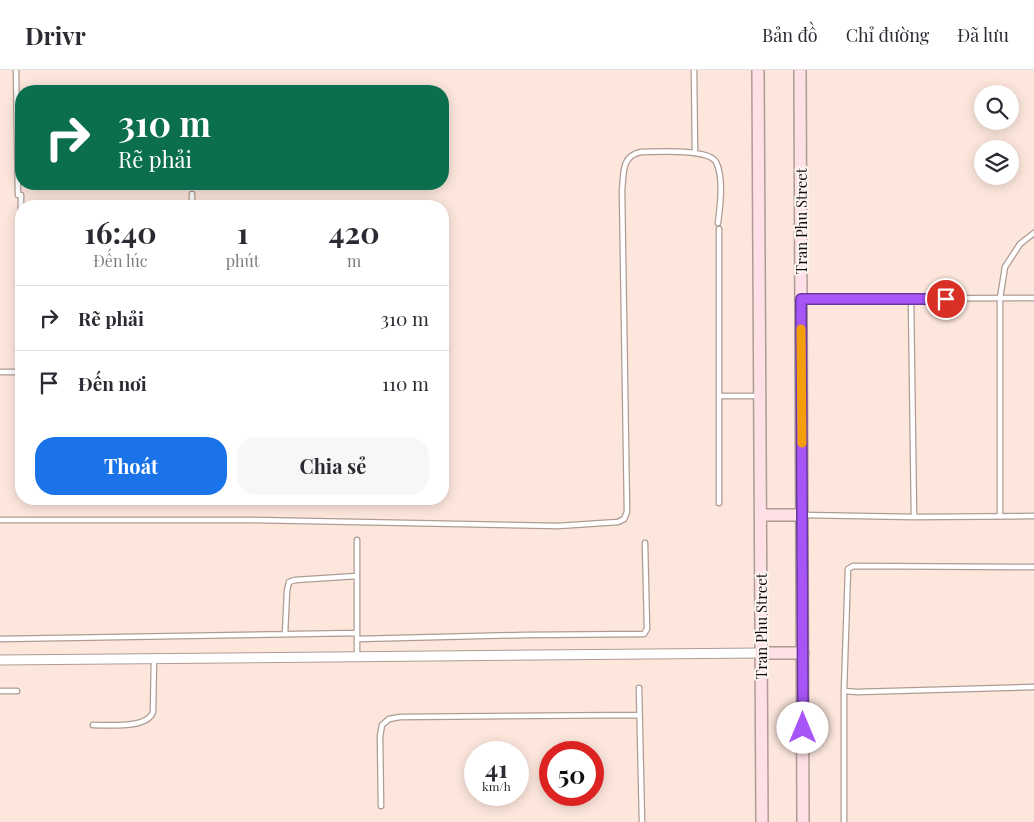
<!DOCTYPE html>
<html lang="vi">
<head>
<meta charset="utf-8">
<style>
  :root { --surface:#fff; --page:#f7f7f7; --text:#2b2b33; --muted:#7c7c81; --line:#e1e1e2; --accent:#1a73e8 }
  body { margin:0; font-family:"Playfair Display",serif; background:var(--page); color:var(--text); height:100vh; display:flex; flex-direction:column; font-size:19px; white-space:nowrap }
  * { box-sizing:border-box; margin:0 }
  p { font-size:16px; color:var(--muted) }
  .icon { flex:none; width:28px; height:28px; fill:none; stroke:currentColor; stroke-width:2; stroke-linecap:round; stroke-linejoin:round }
  .map { position:relative; flex:1; overflow:hidden }
  .details { position:absolute; left:15px; top:130px; width:434px; height:305px; display:flex; flex-direction:column; background:var(--surface); border-radius:20px; box-shadow:0 2px 12px #0003 }
  .details>* { flex:none }
  .guide { position:absolute; left:15px; top:15px; width:434px; height:105px; border-radius:20px; box-shadow:0 2px 12px #0003; background:#0b6e4f; color:#fff; overflow:hidden }
  .buttons { position:absolute; left:974px; top:15px; display:grid; gap:10px }
  .buttons a { display:grid; place-items:center; width:45px; height:45px; border-radius:50%; background:var(--surface); box-shadow:0 2px 12px #0003; font-size:25px }
  .speed { position:absolute; left:464px; top:671px; display:flex; gap:10px; font-size:25px; font-weight:700; text-align:center }
  .speed>* { display:grid; place-content:center; width:65px; height:65px; border-radius:50%; background:var(--surface); box-shadow:0 2px 12px #0003; line-height:1 }
  .speed small { font-size:12px; font-weight:400 }
  .speed .limit { border:8px solid #d22; background:#fff; color:#111 }
  .pin { position:absolute; display:grid; place-items:center; width:42px; height:42px; color:#fff; margin:-21px; border:2px solid #fff; border-radius:50%; box-shadow:0 1px 5px #0007 }
  .me { position:absolute; width:55px; margin:-28px; rotate:0deg; stroke-linejoin:round; filter:drop-shadow(0 0 4px #0008) }
  .turn { display:flex; align-items:center; gap:18px; height:105px; padding:0 20px; font-size:22px }
  .turn .icon { width:65px; height:65px; stroke-width:2.5 }
  .turn b { display:block; font-size:35px; line-height:42px }
  .eta { display:flex; justify-content:space-evenly; align-items:center; height:85px; text-align:center }
  .eta b { font-size:30px; font-weight:700; line-height:35px }
  .primary-button { display:flex; gap:10px; margin-top:auto; padding:10px 20px }
  .primary-button a { flex:1; height:58px; border-radius:20px; background:var(--accent); color:#fff; font-size:20px; font-weight:700; line-height:58px; text-align:center }
  .primary-button a+a { background:var(--page); color:var(--text) }
  ul { padding:0; list-style:none }
  li { display:flex; align-items:center; gap:15px; height:65px; padding:0 20px; border-top:1px solid var(--line) }
  li div { flex:1 }
  li b { display:block; font-size:19px }
  li em { font-style:normal }
  header { display:flex; align-items:center; gap:30px; box-sizing:border-box; height:70px; padding:0 25px; background:var(--surface); border-bottom:1px solid var(--line) }
  header strong { font-size:24px }
  nav { display:flex; gap:28px; margin-inline-start:auto; font-size:18px }
  .map>svg:first-child { display:block }
</style>
</head>
<body>
<header>
<strong>Drivr</strong>
<nav><a>Bản đồ</a><a>Chỉ đường</a><a>Đã lưu</a></nav>
</header>
<div class="map">
<svg width="1034" height="752" viewBox="0 0 1034 752">
  <rect width="100%" height="100%" fill="#fdf6f2"/>
  <path fill="#fde7dd" fill-rule="evenodd" d="M0,0H1034V752H0ZM21,21H442V114H21ZM982,24H1010V51H982ZM982,79H1010V106H982ZM21,136H442V429H21ZM475,682H518V725H475ZM550,682H592V725H550Z"/>
  <g fill="none" stroke-linecap="round" stroke-linejoin="round">
    <defs>
      <path id="lane" d="M16,0L18,125
        M694,0L695,83
        M192,136V124
        M719,159V433
        M803,229L1034,228
        M911,229L914,447
        M0,302H20
        M19,302L21,125
        M720,326H759
        M803,445L914,447L1034,446
        M1000,446V228L1005,197L1020,174L1034,163
        M0,450H254L558,456L618,452L624,449L627,442L622,120C624,103 621,86 641,82C656,82 708,78 716,92C724,107 720,137 718,153
        M1034,497L853,496L848,499L844,621L857,622L1034,617
        M285,564L287,521L289,512L295,510L357,506
        M0,569L357,563
        M357,569L524,565L644,564L647,559L645,473
        M357,586V470
        M639,618L642,752
        M0,621H17
        M844,621V752
        M93,655C108,655 147,659 153,642L154,589
        M381,736L380,666L382,655L389,649L400,647L639,645"/>
      <path id="street" d="M0,590L761,583"/>
      <path id="secondary" d="M758,0L762,752
        M800,0L803,752
        M761,445H803
        M761,583H803"/>
    </defs>
    <use href="#lane" stroke="#ae9c94" stroke-width="7"/>
    <use href="#street" stroke="#ae9c94" stroke-width="11"/>
    <use href="#secondary" stroke="#ae9c94" stroke-width="14"/>
    <use href="#lane" stroke="#fff" stroke-width="4.5"/>
    <use href="#street" stroke="#fff" stroke-width="9"/>
    <use href="#secondary" stroke="#ffe0e6" stroke-width="11"/>
  </g>
  <g fill="none" stroke-linecap="round" stroke-linejoin="round">
    <defs>
      <path id="route" d="M803,658L801,229H946"/>
    </defs>
    <use href="#route" stroke="#6d37a1" stroke-width="12"/>
    <use href="#route" stroke="#a855f7" stroke-width="9"/>
    <path stroke="#f59e0b" stroke-width="9" d="M801,259L802,373"/>
  </g>
  <g text-anchor="middle" dominant-baseline="central" stroke-width="4" stroke-linejoin="round" paint-order="stroke">
    <g font-size="15" fill="#110b09" stroke="#fdf6f2">
      <text transform="translate(801 151) rotate(-90)">Tran Phu Street</text>
      <text transform="translate(761 556) rotate(-90)">Tran Phu Street</text>
    </g>
  </g>
</svg>
<div class="buttons">
<a><svg class="icon" aria-label="search" viewBox="0 0 24 24"><circle cx="10" cy="10" r="6"/><path d="M15 15l6 6"/></svg></a>
<a><svg class="icon" aria-label="layers" viewBox="0 0 24 24"><path d="M12 4l9 5-9 5-9-5zM3 14l9 5 9-5"/></svg></a>
</div>
<div class="speed"><div>41<small>km/h</small></div><div class="limit">50</div></div>
<div class="pin" style="left:946px;top:229px;background:#d93025"><svg class="icon" aria-label="arrive" viewBox="0 0 24 24"><path d="M6 21V4h12l-3 4 3 4H6"/></svg></div>
<svg class="me" style="left:803px;top:658px" viewBox="-20 -20 40 40"><circle r="19" fill="#fff"/><path d="M0-13L10 11 0 6-10 11z" fill="#a855f7"/></svg>
<div class="guide">
<div class="turn"><svg class="icon" aria-label="right" viewBox="0 0 24 24"><path d="M7 20v-9h11M14 6l5 5-5 5"/></svg><div><b>310 m</b>Rẽ phải</div></div>
</div>
<section class="details">
<div class="eta">
<div><b>16:40</b><p>Đến lúc</p></div>
<div><b>1</b><p>phút</p></div>
<div><b>420</b><p>m</p></div>
</div>
<ul>
<li><svg class="icon" aria-label="right" viewBox="0 0 24 24"><path d="M7 20v-9h11M14 6l5 5-5 5"/></svg><div><b>Rẽ phải</b></div><em>310 m</em></li>
<li><svg class="icon" aria-label="arrive" viewBox="0 0 24 24"><path d="M6 21V4h12l-3 4 3 4H6"/></svg><div><b>Đến nơi</b></div><em>110 m</em></li>
</ul>
<div class="primary-button"><a>Thoát</a><a>Chia sẻ</a></div>
</section>
</div>
</body>
</html>
